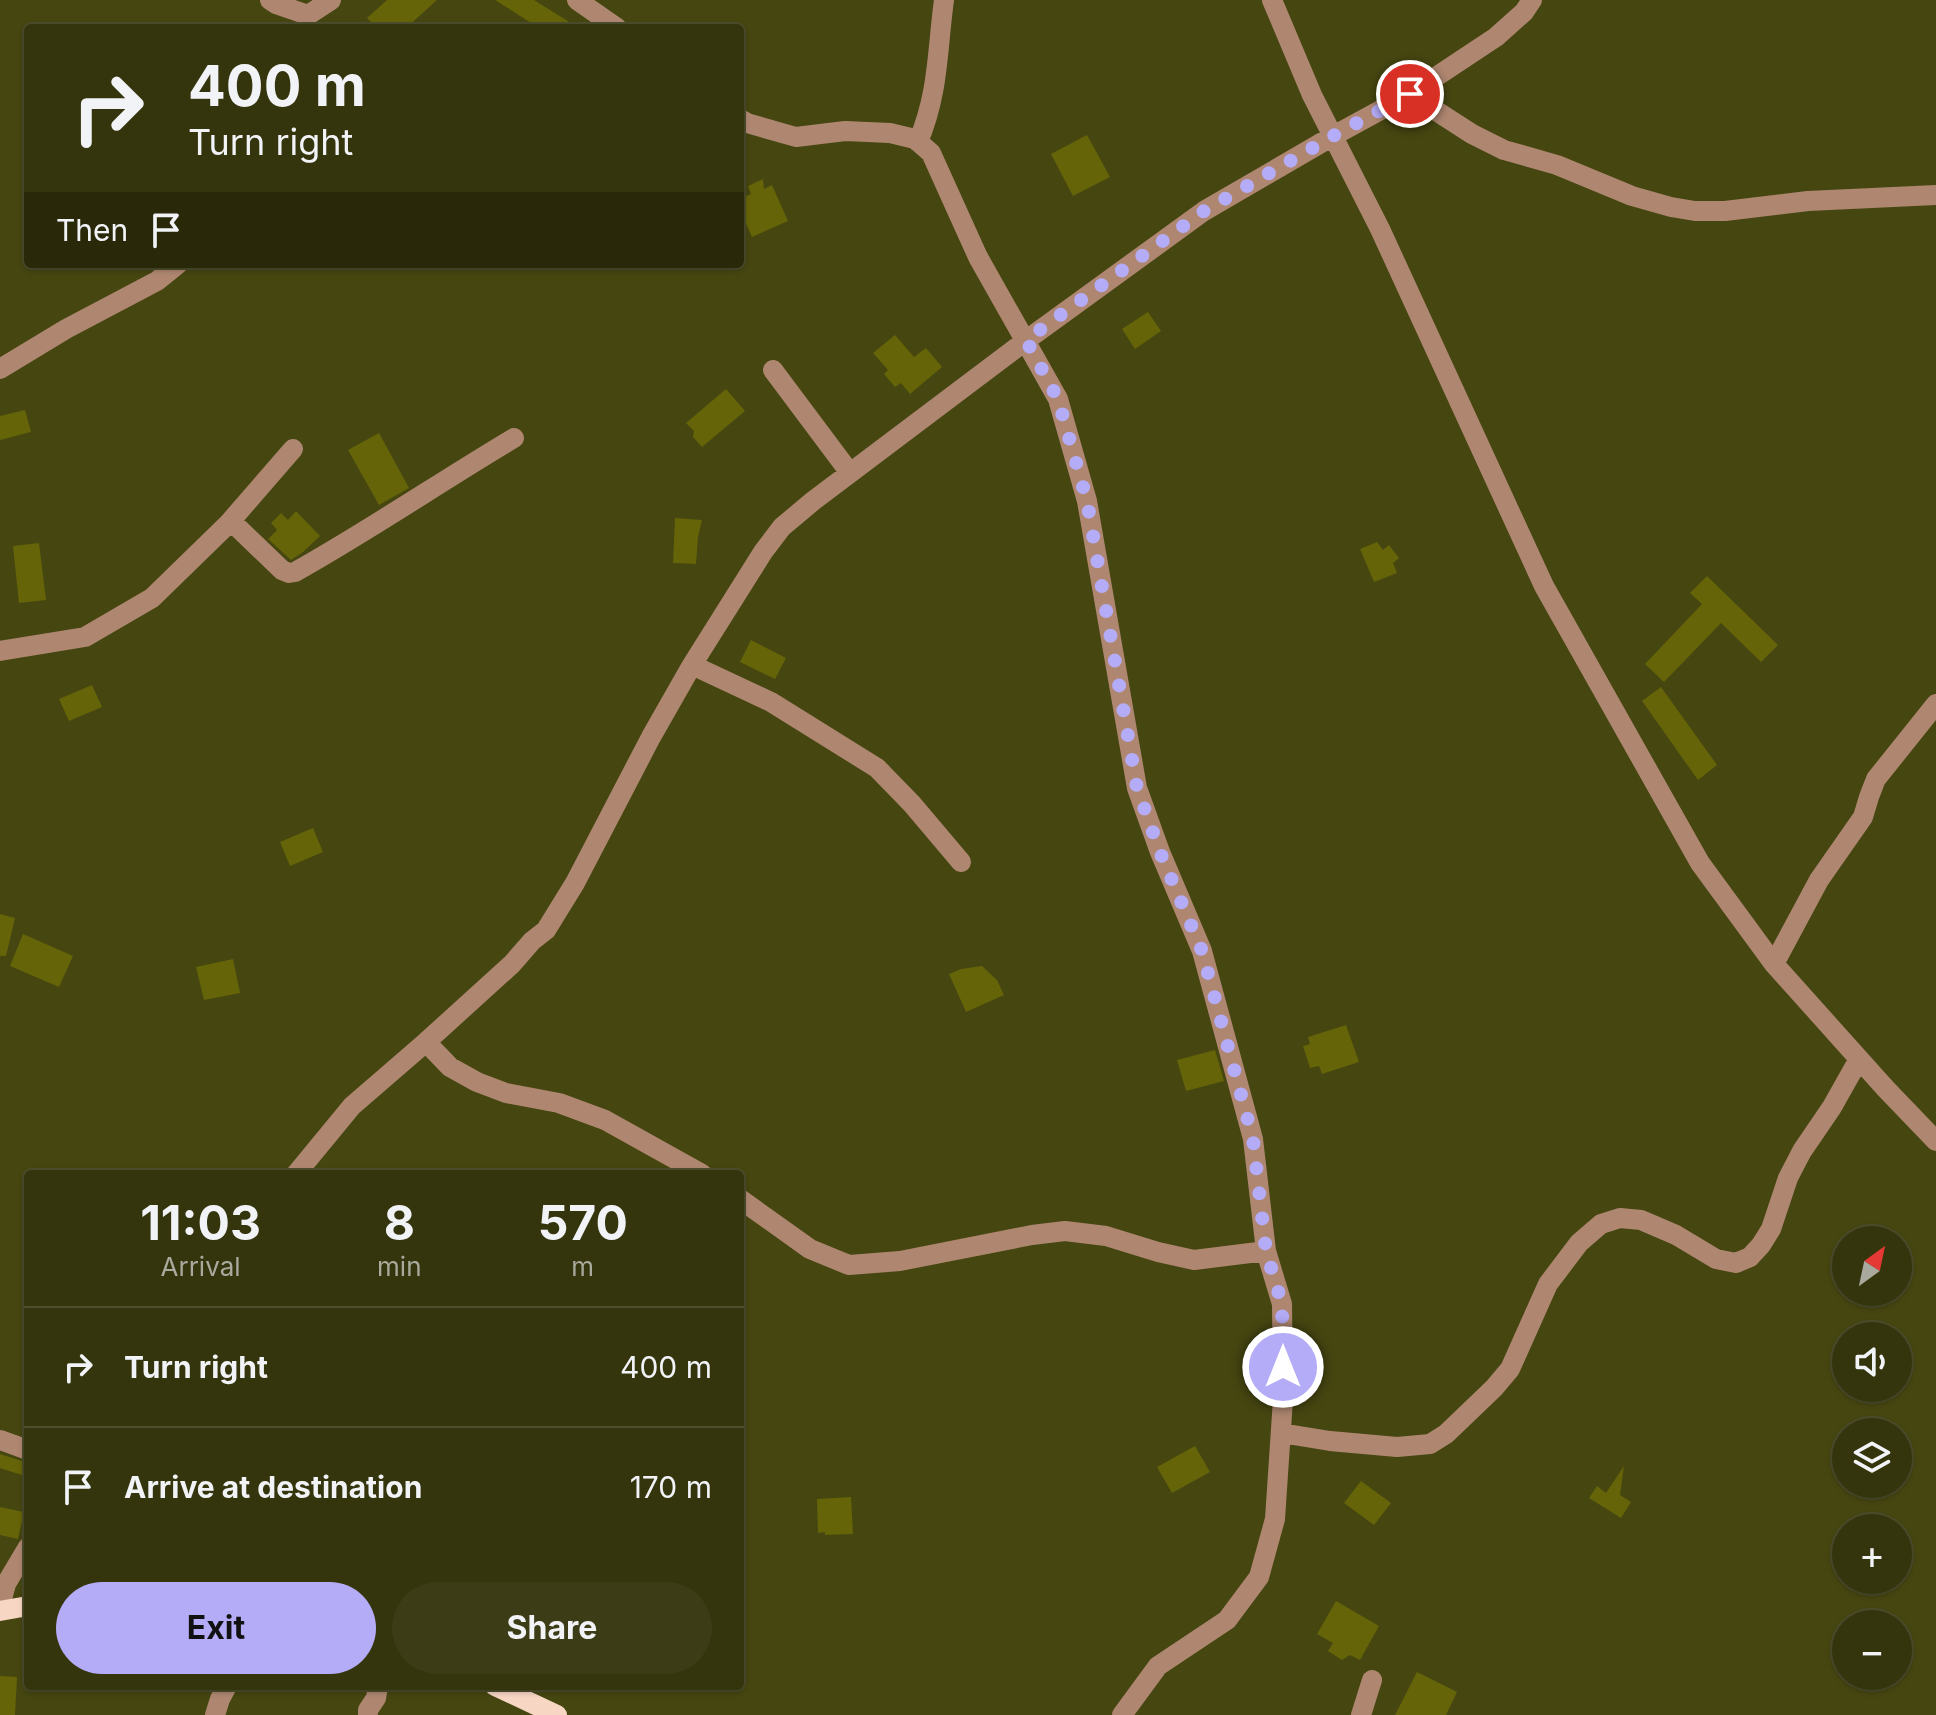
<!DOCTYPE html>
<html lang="en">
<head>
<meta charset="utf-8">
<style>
  :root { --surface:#34340d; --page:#3c3c16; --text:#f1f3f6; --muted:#a9aa9d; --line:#4e4f2e; --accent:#b5acf8 }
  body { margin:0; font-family:Inter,sans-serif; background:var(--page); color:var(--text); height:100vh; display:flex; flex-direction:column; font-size:30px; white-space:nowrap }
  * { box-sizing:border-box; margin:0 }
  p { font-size:26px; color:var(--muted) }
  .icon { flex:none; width:44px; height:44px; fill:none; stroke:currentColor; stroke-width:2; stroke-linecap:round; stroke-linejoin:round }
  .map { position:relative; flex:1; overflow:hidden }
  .details { position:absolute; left:24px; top:1170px; width:720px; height:520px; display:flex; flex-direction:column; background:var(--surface); border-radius:8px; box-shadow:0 2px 6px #0004,0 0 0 2px var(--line) }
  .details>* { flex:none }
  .hud { position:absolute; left:24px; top:24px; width:720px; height:244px; border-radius:8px; box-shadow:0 2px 6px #0004,0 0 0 2px var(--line); background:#34340d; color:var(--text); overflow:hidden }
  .needle { width:52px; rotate:33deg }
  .fabs { position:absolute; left:1832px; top:1226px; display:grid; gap:16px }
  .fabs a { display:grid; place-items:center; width:80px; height:80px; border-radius:50%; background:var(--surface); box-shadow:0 2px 6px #0004,0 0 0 2px var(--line); font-size:40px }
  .pin { position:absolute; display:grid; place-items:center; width:68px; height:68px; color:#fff; margin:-34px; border:4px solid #fff; border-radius:50%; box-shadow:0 2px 8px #0007 }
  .me { position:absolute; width:88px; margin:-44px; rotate:0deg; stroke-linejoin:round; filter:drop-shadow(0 0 6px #0008) }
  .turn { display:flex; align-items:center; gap:28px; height:168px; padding:0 32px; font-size:36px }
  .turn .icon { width:104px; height:104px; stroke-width:2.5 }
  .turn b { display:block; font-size:56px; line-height:68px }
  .then { display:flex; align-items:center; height:76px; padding:0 32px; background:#0003; gap:16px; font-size:30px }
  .eta { display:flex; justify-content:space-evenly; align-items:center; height:136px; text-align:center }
  .eta b { font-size:48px; font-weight:700; line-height:56px }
  .cta { display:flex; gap:16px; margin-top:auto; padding:16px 32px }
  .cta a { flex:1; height:92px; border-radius:48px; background:var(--accent); color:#111; font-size:32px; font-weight:700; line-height:92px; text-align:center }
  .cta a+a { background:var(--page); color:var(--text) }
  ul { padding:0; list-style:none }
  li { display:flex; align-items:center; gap:24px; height:120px; padding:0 32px; border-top:2px solid var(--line) }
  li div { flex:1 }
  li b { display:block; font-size:30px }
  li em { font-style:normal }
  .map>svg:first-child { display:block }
</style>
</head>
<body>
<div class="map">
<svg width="1936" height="1715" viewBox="0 0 1936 1715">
  <rect width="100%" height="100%" fill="#464611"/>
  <path fill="#656408" d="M387,0H437L406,28H377L367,18Z
    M495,0H534L579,28H539Z
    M1087,135L1110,177L1073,196L1051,154Z
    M763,179L764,189L772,185L788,221L752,237L740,210V199L751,194L748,186Z
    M1148,312L1161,331L1135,349L1122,329Z
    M895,335L914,357L926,348L942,367L910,394L901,383L895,387L884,374L888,370L873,353Z
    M726,389L745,411L702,447L693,437L694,431L686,423Z
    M25,410L31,432L0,440V416Z
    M379,433L409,488L379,505L348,450Z
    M296,511L320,536L303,552L291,560L268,539L277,530L271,523L281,513L288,520Z
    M675,518L702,520L698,537L696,564L673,563Z
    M1377,542L1383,550L1389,545L1399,558L1393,563L1397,573L1374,582L1360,549Z
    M39,543L46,600L19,603L13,546Z
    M1707,576L1778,645L1761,662L1721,623L1664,682L1645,664L1702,604L1690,593Z
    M751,640L786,658L775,679L740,662Z
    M92,685L102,707L69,721L59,699Z
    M1661,687L1717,765L1698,780L1642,701Z
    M313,828L323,852L290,866L280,842Z
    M0,914L15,918L6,956H0Z
    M23,934L73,956L59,987L10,966Z
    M233,959L240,993L204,1000L196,967Z
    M982,966L997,980L1004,995L966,1012L949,974L961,969Z
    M1346,1025L1359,1062L1322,1074L1319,1066L1310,1068L1303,1046L1310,1044L1308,1037Z
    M1215,1050L1224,1081L1186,1091L1177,1060Z
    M1195,1446L1210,1472L1172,1493L1157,1467Z
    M0,1454L28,1463V1477L0,1468Z
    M1624,1466L1620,1495L1631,1502L1621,1518L1589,1498L1597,1486L1606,1493Z
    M1361,1481L1391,1503L1374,1525L1344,1503Z
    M851,1497L853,1534L825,1535V1532L818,1533L817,1499Z
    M0,1507L24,1512L18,1539L0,1535Z
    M1336,1601L1379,1626L1360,1660L1350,1655L1342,1660L1328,1651L1333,1643L1317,1634Z
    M1417,1672L1457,1692L1446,1715H1395Z
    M0,1676L17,1677L15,1715H0Z"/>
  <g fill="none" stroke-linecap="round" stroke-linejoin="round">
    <path stroke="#af8771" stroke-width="20" d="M270,0L276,4L308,15
      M577,0L617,28
      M1272,0L1312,95L1380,229L1544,586L1700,863L1774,964L1886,1089L1936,1141
      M308,15L331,0
      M1410,94L1472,134L1504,150L1557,165L1632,196L1671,207L1695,211H1725L1808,201L1936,195
      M740,119L747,123L796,137L845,131L890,133L915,139L931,153L978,257L1058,399L1087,501L1137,788L1160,852L1202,951L1253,1139L1266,1251L1282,1304L1283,1399L1275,1519L1259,1577L1227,1620L1158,1666L1122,1715
      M918,142C939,92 937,51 944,0
      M0,369L66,329L157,281L178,264
      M773,370L850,473
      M231,521L282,570L289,573L295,572C370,530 440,482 514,438
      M0,651L85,637L152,598L228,524L293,449
      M692,665L771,702L877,768L912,804L961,862
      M1774,964L1819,880L1863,817L1869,797L1876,779L1936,704
      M426,1042L450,1067L477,1082L506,1093L559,1103L605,1120L702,1174
      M296,1174L352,1106L426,1042L512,964L532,941L546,930L575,883L651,737L692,665L763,552L782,527L813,501L1032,336L1204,211L1333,136L1410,94L1496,37L1524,12L1532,0
      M740,1199L810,1249L849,1265L900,1261L1032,1235L1065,1231L1106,1236L1158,1252L1194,1260L1266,1251
      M1281,1433L1330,1441L1397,1447L1430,1444L1446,1434L1494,1388L1510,1369L1548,1284L1579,1243L1601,1224L1620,1218L1641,1220L1676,1235L1716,1259L1736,1263L1750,1257L1761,1245L1771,1229L1788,1178L1802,1151L1832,1107L1859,1059
      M0,1440L28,1450
      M0,1606L6,1584L28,1547
      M215,1715L220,1699L227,1686
      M368,1715V1710L376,1698L378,1686
      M1361,1715L1372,1680"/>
    <path stroke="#f7d6c4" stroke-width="20" d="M0,1611L28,1606
      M495,1686L557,1715"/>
  </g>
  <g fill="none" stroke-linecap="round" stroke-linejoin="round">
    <path stroke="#b5acf8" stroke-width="14" stroke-dasharray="0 25.2" d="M1283,1367L1282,1304L1266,1251L1253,1139L1202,951L1160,852L1137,788L1087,501L1058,399L1026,340L1204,211L1333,136L1410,94"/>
  </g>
</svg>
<div class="fabs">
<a><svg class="needle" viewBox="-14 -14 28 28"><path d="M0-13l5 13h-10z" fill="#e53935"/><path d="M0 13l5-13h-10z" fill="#a9aa9d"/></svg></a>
<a><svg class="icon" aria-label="sound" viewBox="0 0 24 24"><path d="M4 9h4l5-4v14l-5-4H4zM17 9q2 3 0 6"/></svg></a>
<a><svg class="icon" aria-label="layers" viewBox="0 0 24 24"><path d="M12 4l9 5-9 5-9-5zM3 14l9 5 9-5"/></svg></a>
<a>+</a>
<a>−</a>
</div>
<div class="pin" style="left:1410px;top:94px;background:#d93025"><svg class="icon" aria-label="arrive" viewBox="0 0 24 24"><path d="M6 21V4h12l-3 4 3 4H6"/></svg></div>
<svg class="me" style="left:1283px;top:1367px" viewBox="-20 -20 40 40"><circle r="17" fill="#b5acf8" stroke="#fff" stroke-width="3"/><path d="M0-11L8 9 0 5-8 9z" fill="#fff"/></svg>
<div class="hud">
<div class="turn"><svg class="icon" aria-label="right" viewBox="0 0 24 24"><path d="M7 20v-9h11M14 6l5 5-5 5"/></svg><div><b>400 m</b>Turn right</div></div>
<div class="then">Then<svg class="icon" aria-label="arrive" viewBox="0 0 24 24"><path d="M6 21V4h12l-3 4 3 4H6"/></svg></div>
</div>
<section class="details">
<div class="eta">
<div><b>11:03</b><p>Arrival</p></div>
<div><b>8</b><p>min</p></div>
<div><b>570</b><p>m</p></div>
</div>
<ul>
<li><svg class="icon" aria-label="right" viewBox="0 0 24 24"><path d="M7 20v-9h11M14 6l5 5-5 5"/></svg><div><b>Turn right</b></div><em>400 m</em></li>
<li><svg class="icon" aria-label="arrive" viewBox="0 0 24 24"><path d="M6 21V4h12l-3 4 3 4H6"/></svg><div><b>Arrive at destination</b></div><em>170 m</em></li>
</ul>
<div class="cta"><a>Exit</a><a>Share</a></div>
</section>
</div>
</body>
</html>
